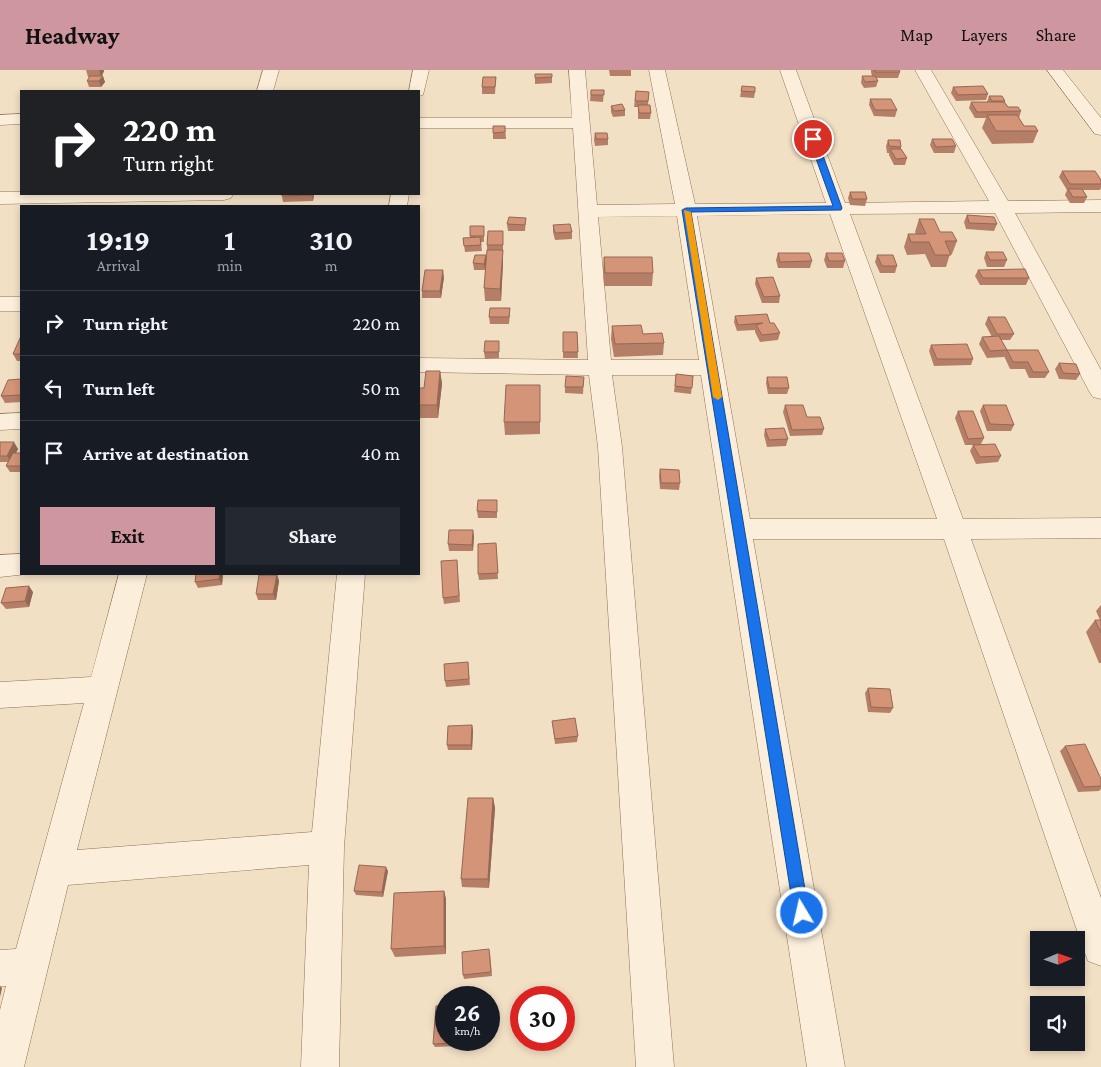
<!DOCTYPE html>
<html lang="en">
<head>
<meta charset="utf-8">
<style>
  :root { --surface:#171b24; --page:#242831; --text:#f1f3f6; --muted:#9ea1a6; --line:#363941; --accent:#ce969e }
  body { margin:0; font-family:"Crimson Pro",serif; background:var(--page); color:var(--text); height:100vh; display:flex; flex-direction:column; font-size:19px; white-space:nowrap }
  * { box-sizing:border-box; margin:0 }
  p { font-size:16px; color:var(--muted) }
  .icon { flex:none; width:28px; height:28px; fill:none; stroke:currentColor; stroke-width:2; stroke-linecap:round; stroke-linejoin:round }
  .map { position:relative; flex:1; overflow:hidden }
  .panel { position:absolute; left:20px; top:135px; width:400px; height:370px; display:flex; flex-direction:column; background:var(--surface); border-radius:0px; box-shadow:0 2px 8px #0003 }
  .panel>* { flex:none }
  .banner { position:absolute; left:20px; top:20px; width:400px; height:105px; border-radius:0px; box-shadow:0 2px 8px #0003; background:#202124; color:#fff; overflow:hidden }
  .needle { width:32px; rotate:88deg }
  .controls { position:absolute; left:1030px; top:861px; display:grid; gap:10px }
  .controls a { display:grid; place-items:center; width:55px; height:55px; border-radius:0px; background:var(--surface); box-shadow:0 2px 8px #0003; font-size:25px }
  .speed { position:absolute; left:435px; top:916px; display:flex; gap:10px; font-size:25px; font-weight:700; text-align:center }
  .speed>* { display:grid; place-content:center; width:65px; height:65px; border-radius:50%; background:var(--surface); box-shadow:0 2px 8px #0003; line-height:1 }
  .speed small { font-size:12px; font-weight:400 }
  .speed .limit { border:8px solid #d22; background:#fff; color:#111 }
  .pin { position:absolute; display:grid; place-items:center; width:42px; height:42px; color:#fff; margin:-21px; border:2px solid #fff; border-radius:50%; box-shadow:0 1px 5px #0007 }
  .me { position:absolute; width:55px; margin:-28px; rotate:351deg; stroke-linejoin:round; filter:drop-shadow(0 0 4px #0008) }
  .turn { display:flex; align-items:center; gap:18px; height:105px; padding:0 20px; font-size:22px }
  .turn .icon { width:65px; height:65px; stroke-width:2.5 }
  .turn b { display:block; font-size:35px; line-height:42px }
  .eta { display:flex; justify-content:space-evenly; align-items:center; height:85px; text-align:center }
  .eta b { font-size:30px; font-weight:700; line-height:35px }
  .cta { display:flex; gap:10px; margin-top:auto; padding:10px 20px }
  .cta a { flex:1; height:58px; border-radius:0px; background:var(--accent); color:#111; font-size:20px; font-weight:700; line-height:58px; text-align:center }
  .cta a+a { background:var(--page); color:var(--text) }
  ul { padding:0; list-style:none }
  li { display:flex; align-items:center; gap:15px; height:65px; padding:0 20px; border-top:1px solid var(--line) }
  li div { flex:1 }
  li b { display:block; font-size:19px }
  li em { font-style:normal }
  header { display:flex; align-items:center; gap:30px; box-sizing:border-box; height:70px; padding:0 25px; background:var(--accent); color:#111 }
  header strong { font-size:24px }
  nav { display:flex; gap:28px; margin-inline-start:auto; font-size:18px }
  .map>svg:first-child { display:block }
</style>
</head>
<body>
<header>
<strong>Headway</strong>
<nav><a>Map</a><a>Layers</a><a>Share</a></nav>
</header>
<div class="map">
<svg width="1101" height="997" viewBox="0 0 1101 997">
  <rect width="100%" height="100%" fill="#f2e0c5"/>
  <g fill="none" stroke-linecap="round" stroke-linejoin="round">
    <defs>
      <path id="minor" d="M263,0H279L273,21H257Z
        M413,0H429L423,25L419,26V21H409Z
        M569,0H585L597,135L675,134L649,0H665L695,134L826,133L780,0H796L845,133L989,131L915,0H931L1008,131L1101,130V142L1015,143L1101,300V329L1093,327L1089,321L995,143L850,144L963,449L1101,448V468L971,469L1101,828V896L1088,891L1083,878L944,469H753L845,997H807L701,305H612L622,377L674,997H636L598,377L589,305L419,302V288L588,290L573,58H419V48H572ZM830,144L937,449H750L697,146ZM677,146L699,290H611L598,147Z
        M1047,0H1063L1101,48V65L1095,64Z
        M21,44V54L0,55V45Z
        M0,122H21V124H233L231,128L224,130L0,134Z
        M391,124H409L407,136H389Z
        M0,227H21V241H0Z
        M21,343V359L0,360V344Z
        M21,484V504H27L0,507V485Z
        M119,504H147L77,780L312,762L337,504H365L344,777L339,997H301L309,795L68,815L24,997H0V940L6,916H0V880L16,879L84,633L0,638V612L91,607Z"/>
    </defs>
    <use href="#minor" stroke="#8f7059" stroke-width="1"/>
    <use href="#minor" fill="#fbeeda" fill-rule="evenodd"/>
  </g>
  <path fill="#b57f67" d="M86,0H104V1L102,6L105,12L101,17H89L87,11L90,7H88Z
    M609,0H631V6H610Z
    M871,0H899L900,2L898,8H876L878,11L876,17L864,18L861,13L862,6H872L871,2Z
    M535,4L552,7V13L535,14Z
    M496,7L495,24H482V17Z
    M742,16L755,22L754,28L740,27Z
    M953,17L988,24L986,30L956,31L951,23Z
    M591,20H604L603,32L590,31Z
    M636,21L649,22L648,35L651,43L650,49H638V37H634Z
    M989,26L1005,31V32L1008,37L1021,41L1019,48L1024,56L1038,61L1033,73L992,74L982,58L986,48H975L969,38L971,32H987Z
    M870,29L897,40L895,47L874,46L869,35Z
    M611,36L625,40V46L613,47L611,42Z
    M493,56H505L506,69H493Z
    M595,63L608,69V75L595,76L594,70Z
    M932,69L956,76L954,83H934L930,75Z
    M888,70L901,77V79L907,88L905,95H894L889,85V83H887L886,76Z
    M1062,101L1101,110V118L1100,120H1083L1087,127L1084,133H1070L1065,125L1067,120L1059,107Z
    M850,122L867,129L865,136L850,135L848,128Z
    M282,124H314L313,131L283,132L282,126Z
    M967,145L997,154L994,161L966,159L964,152Z
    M526,148L525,161H508L507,154Z
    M919,149L940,162L957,171L952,184H950L946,197H931L925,184L907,185L904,177L908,164H916L915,162Z
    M553,155L572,162V169L555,170L553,162Z
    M484,156V172H481L482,181L465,182L463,168H470V166Z
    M503,161V193L501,231H485L484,218L486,194L485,200H474L473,193L486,185L487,190V175Z
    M986,182L1007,190L1004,197H987L984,188Z
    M778,183L812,191L810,198H778L776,190Z
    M826,183L845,191L843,198H827L824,190Z
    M877,185L897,196L895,203H880L875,192Z
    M604,187L653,203L652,216H604L603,200Z
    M978,200L1029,208L1026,215H980L975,206Z
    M444,207L441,228H422V221Z
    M756,208L780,226L779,233H762L755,214Z
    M510,244L509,254H490L489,247Z
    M735,246L770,253L780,263L778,270L760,272L755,262V260L737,261L734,252Z
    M988,247L1014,264L1010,270H1001L1007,280L1049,302L1045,308H1029L1025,299H1010L1004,286V287L987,288L979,274L982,267H992L985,254Z
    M612,256L643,264L664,273L663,285L614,287L611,269Z
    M563,262H577L578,288H563Z
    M21,266V291H17L13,284Z
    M499,271V288L485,289L484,282Z
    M931,275L973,289L971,295L934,296L929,281Z
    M1059,293L1080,304L1076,310L1059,309L1055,299Z
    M440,301L442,314L438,348H419V318H424Z
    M676,304L693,306L691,324L674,322Z
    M584,307L583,324L565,323V317Z
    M767,307L789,318L787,324H768L766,313Z
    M21,309V332L5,333L1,326Z
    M540,315V364L505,365L504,352Z
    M785,335L824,359L822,365L790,366L783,342Z
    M983,335L1014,355L1011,361H987L980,341Z
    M958,341L984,368L981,374L1001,386L998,392L976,394L970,381L973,375H965L955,348Z
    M765,359L788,369L786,376L767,377L764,365Z
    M0,372L18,379L16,383H21V402H10L6,396L8,392H0Z
    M660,399L680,413L679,420L660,419L659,406Z
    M497,430V448H478L477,441Z
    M474,466L473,481H449L448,474Z
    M496,473L498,509L479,510L478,504Z
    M457,490L460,532L444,534L443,528Z
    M196,504H223L222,515L198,518L195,512Z
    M277,505L279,511L276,530H258L256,524Z
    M33,522L29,537L6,539L1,533Z
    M1101,535V593H1099L1086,562L1095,550H1100L1096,541Z
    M468,592L470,615L446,617L445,611Z
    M868,618L893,638L890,643L868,642L865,623Z
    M552,651L578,666L577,672L555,674Z
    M472,655L473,661L472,680H448L447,675Z
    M1065,676L1101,709V719L1099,721L1078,722L1060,681Z
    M493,728L495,738L489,818L462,817L461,809Z
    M388,801L383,827L356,825L354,821Z
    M444,821L446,829V884L395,887L391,879Z
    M490,883L492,906L464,909L463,905Z
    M446,970H456V976L435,977L433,974Z"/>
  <path fill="#946854" d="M99,0H104V1L101,7Z
    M103,6L105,12L101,17L99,11Z
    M312,124H314L313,131L312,125Z
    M503,180V193L501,231L500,219Z
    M486,185L487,192L485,200L484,194Z
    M443,200L444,207L441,228L440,221Z
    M440,301L442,314L438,348L437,335Z
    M14,372L18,379L11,392L7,386Z
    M473,460L474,466L473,481L472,475Z
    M220,504H223L222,515L219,509Z
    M277,505L279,511L276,530L273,524Z
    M29,516L33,522L29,537L25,531Z
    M472,655L473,661L472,680L471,675Z
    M493,728L495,738L489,818L488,809Z
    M386,797L388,801L383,827L382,822Z
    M444,821L446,829V884L444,876Z
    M0,916L2,918L0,927Z"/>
  <path fill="#d39478" stroke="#946854" d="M874,0H899L900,2H875Z
    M535,4H552V7L535,8Z
    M90,6H103L99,11H87Z
    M862,6H875L878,11L865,12Z
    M483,7H496L495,17H482Z
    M742,16L755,17V22L741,21Z
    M983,16L988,24L958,25L953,17Z
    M591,20H604V25H591Z
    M636,21L649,22L648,31H635Z
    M989,26H1002L1005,31H992Z
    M870,29H891L897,40H875Z
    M971,32H1004L1008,37H1018L1021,41L977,42Z
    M622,34L625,40L614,41L611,36Z
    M638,35H650L651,43H639Z
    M987,45H1017L1024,56H1035L1038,61H996Z
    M493,56H505V62L493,63Z
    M595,63H607L608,69H596Z
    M932,69H952L956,76L936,77Z
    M888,70H900L901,77L889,76Z
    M890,79H901L907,88L896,89Z
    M1062,101H1095L1101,110V114H1070Z
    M1068,119H1082L1087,127H1073Z
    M850,122H865L867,129H852Z
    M282,124H312V125L282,126Z
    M967,145L994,147L997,154L969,153Z
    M509,147L526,148L525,155L507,154Z
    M919,149H934L940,162H952L957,171H945L951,185H935L929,172H911L908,164H926Z
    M570,154L572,162L555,163L553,155Z
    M470,156H484V166H470Z
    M488,161H503V175H487Z
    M480,167L481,175L464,176L463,168Z
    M487,180H503L500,219L484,218Z
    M986,182H1003L1007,190H990Z
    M778,183H809L812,191L780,192Z
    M826,183H842L845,191H829Z
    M475,185H486L484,194L473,193Z
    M877,185H893L897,196H882Z
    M604,187H652L653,203H605Z
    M1025,199L1029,208H983L978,200Z
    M425,200H443L440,221H422Z
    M773,207L780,226L764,227L756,208Z
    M490,238H510L509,247H489Z
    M767,244L770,253H774L780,263L762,265L756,255L763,253L738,255L735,246Z
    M988,247H1005L1014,264H997Z
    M641,255L643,264L662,263L664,273L615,274L612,256Z
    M563,262H577L578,282H563Z
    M21,266V284H13Z
    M999,266L1007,280L990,281L982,267Z
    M485,271H499V282H484Z
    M967,274L973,289H937L931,275Z
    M1007,280H1038L1049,302H1033L1028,292H1013Z
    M1059,293L1076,294L1080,304L1063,303Z
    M426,301H440L437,335H419V318H424Z
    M676,304L693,306L692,318L675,316Z
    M566,306L584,307L583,317H565Z
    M767,307H787L789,318H769Z
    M21,309V325L1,326L8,310Z
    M506,315H540V352H504Z
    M785,335H803L807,347H820L824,359L792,360Z
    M983,335H1006L1014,355L990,354Z
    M958,341H973L984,368L968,369Z
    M784,358L788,369L769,370L765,359Z
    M0,372H14L7,386H0Z
    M995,374L1001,386L980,387L973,375Z
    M13,383H21V396H6Z
    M660,399L679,400L680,413H661Z
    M478,430H497V442L477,441Z
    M449,460H473L472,475L448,474Z
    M496,473L498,503L478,504V474Z
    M457,490L459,526L443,528L441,491Z
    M196,504H220L219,509L195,512Z
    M259,505H277L273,524H256Z
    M29,516L25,531L1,533L6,518Z
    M1095,550H1101V563Z
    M468,592L469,609L445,611L444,594Z
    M868,618L890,619L893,638L871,637Z
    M575,648L578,666L555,669L552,651Z
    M472,655L471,675H447L448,656Z
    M1085,674L1101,709V716L1084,717L1065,676Z
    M468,728H493L488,809H461Z
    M359,795L386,797L382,822L354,821Z
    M444,821V876L391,879L394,823Z
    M489,879L491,902L463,905L462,882Z
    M436,936H446V970H455V973L433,974Z"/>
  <path fill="#1a73e8" stroke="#114b97" d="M811,68L817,69L842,138L841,140L691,142L809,843L807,849L802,851L796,849L794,843L682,140L686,138L833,136L809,69Z"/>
  <path fill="#f59e0b" d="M684,140L691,142L722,327L718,330L713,327Z"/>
</svg>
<div class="controls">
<a><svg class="needle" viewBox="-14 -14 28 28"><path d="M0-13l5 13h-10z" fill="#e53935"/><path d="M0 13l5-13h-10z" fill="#9ea1a6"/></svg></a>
<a><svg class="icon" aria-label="sound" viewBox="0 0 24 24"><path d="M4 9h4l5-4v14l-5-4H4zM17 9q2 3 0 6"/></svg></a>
</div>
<div class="speed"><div>26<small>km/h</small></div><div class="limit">30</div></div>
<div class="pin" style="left:813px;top:69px;background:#d93025"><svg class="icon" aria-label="arrive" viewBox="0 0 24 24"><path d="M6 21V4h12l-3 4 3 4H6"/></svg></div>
<svg class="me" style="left:802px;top:843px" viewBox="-20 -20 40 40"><circle r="17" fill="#1a73e8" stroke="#fff" stroke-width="3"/><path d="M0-11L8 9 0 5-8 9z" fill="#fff"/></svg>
<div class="banner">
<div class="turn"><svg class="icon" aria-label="right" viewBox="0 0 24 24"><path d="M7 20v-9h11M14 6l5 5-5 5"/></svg><div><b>220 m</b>Turn right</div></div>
</div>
<section class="panel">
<div class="eta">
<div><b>19:19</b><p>Arrival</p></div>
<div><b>1</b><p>min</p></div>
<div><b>310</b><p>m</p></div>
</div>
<ul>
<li><svg class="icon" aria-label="right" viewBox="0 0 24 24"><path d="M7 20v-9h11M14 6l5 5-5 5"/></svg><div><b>Turn right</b></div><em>220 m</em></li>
<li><svg class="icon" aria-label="left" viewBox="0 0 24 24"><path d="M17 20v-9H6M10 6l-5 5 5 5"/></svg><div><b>Turn left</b></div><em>50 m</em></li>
<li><svg class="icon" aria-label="arrive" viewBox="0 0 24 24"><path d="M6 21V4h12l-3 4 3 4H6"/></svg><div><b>Arrive at destination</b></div><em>40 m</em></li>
</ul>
<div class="cta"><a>Exit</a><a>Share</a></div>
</section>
</div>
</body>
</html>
